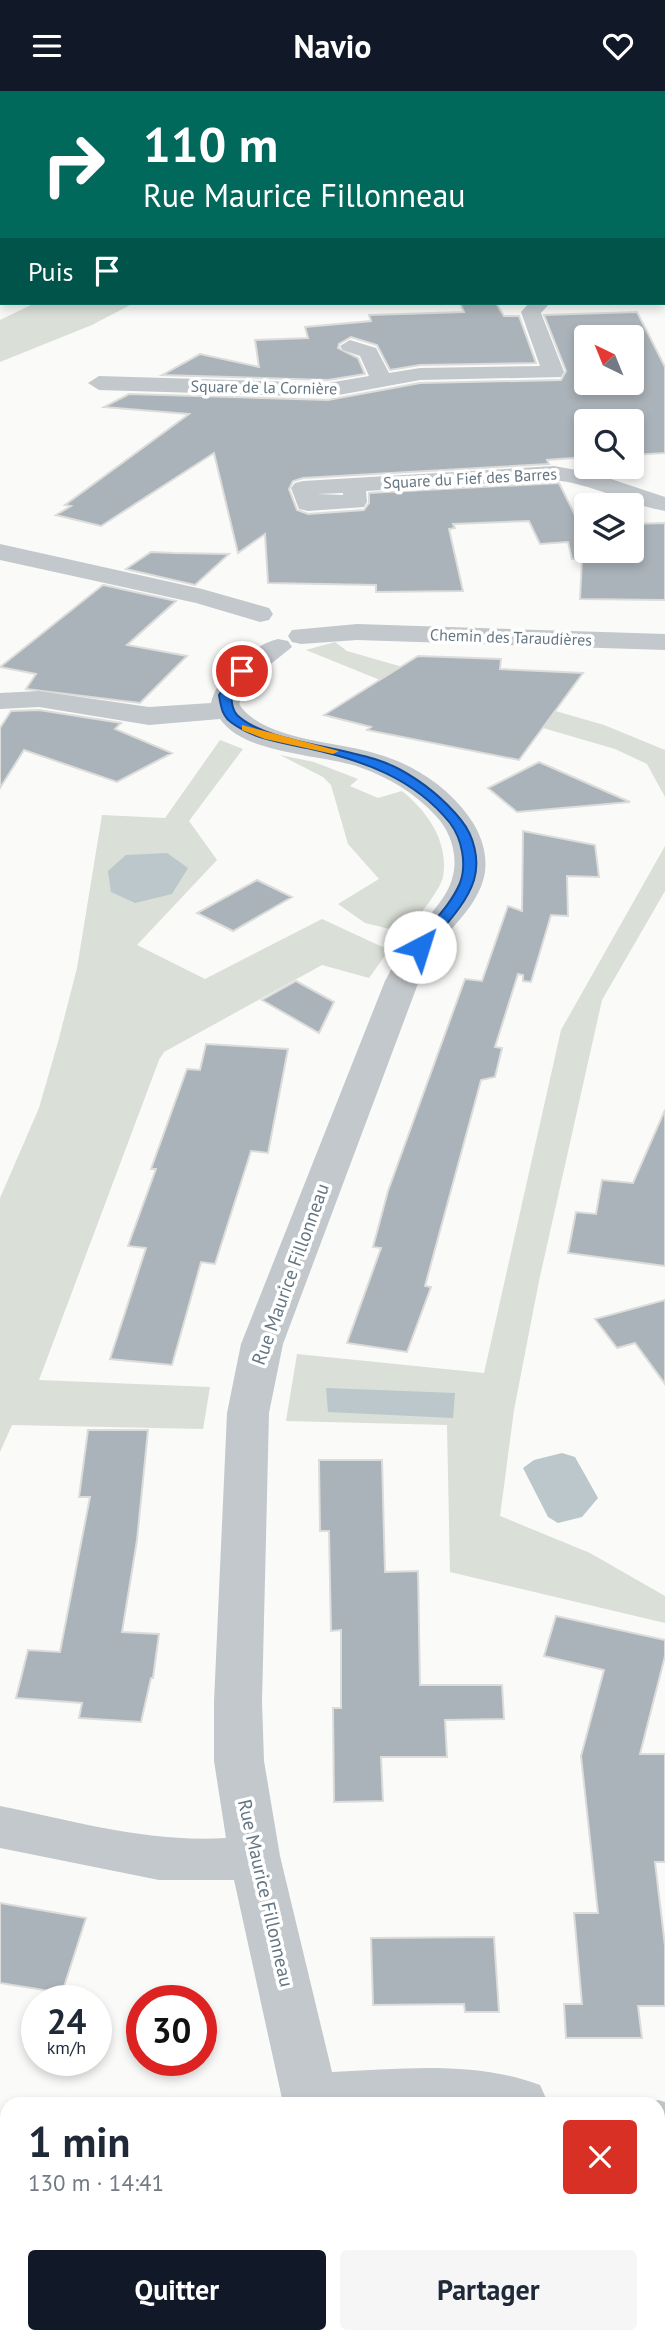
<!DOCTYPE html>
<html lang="fr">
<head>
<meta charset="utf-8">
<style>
  :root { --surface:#fff; --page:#f6f6f7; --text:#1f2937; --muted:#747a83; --accent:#111827 }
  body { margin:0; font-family:"PT Sans",sans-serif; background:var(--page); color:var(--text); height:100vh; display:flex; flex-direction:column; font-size:26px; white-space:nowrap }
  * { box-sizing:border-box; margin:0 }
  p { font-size:23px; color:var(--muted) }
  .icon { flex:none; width:38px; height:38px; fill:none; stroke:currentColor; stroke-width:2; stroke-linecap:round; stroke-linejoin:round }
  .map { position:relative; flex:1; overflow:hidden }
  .drawer { position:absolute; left:0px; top:2006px; width:665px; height:247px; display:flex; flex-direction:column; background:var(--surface); border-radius:21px 21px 0 0; box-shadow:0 4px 10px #0003 }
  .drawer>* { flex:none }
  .hud { position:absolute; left:0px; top:0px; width:665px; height:214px; box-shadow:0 4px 10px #0003; background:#00695c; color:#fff; overflow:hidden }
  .needle { width:46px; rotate:317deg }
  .fabs { position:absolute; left:574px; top:234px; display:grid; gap:14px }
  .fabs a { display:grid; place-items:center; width:70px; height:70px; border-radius:7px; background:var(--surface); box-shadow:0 4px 10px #0003; font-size:35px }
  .speed { position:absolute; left:21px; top:1894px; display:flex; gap:14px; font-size:35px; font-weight:700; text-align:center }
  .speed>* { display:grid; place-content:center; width:91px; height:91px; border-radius:50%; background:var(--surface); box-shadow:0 4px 10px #0003; line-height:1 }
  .speed small { font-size:18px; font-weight:400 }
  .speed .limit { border:10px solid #d22; background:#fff; color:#111 }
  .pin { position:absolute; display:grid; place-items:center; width:60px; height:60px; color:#fff; margin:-30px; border:4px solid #fff; border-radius:50%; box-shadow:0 2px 7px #0007 }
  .me { position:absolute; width:77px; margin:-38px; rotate:40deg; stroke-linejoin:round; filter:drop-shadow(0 0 5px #0008) }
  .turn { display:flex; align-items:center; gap:24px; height:147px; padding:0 28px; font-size:32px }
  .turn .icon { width:91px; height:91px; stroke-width:2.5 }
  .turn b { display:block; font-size:49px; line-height:60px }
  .then { display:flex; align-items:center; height:66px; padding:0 28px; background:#0003; gap:14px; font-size:26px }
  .round { display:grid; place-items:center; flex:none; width:74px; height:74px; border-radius:7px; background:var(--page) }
  .headline { display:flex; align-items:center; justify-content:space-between; height:119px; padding:0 28px }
  h1 { font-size:42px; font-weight:700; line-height:52px }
  .button { display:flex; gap:14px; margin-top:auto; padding:14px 28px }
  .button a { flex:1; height:80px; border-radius:7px; background:var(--accent); color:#fff; font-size:28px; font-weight:700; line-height:80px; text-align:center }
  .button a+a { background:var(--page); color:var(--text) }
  header { display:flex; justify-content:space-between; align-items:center; height:91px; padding:0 28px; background:var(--accent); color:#fff; font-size:32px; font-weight:700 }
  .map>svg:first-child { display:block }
</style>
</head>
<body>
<header><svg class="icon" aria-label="menu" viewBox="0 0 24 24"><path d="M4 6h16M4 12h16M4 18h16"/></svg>Navio<svg class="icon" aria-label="heart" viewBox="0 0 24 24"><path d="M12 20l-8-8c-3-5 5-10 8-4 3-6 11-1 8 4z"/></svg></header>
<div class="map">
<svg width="665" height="2251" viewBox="0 0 665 2251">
  <rect width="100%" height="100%" fill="#fafaf8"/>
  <path fill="#dadfd7" d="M35,212H134L92,234L0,271V229Z
    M335,551L347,560L604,634L665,659V706L647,673L615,658L385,591L306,559Z
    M220,649L243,658L189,730L217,769L137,854L205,888L322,828L389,859L369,887L322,874L164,961L159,969L39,1289L210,1296L203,1338L12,1334L0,1361V1107L39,1017L58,951L77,877L102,724L165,727Z
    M280,664L314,671L358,688L350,695L378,707L402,700C428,721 449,751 443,786C440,800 415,829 406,842L365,832L338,813L379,788L348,753L331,694L323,686Z
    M665,755V800L602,909L539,1190L514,1319L500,1425L590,1462L665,1505V1532L450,1481L447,1334L286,1330L297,1263L484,1282L561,939Z"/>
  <path fill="#bbc7cb" d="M167,762L188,777L172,803L135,812L111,801L108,780L126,764Z
    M326,1297L455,1302L453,1327L328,1321Z
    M562,1362L575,1366L598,1407L582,1426L558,1432L548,1426L523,1377L534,1369Z"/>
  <path fill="#aab3b9" stroke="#dcdcda" stroke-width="2" fill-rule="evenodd" d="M460,212H496L504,225H519L536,272L420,274L390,279L377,254L351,246L339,253L338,257L358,267L365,283L328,289L162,284L200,263L259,276L255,249L308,247L305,236L371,230L369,224L464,221Z
    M637,221L665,276V362L632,364V331H586V366L547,369L549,373L303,387L293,390L289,398L297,419L308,423L364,419L369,412V402L559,392L581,436L586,435V460H632V433L665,432V509L580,508L582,468H572L568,451L540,453L529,430L453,433L455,437L449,438L463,500L376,501V494L268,492L265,443L238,462L214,362L101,435L56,424L71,415L65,414L189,323L104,316L129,303L328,309L420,292L561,289L566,280L544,224ZM586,247H632V292H586Z
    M151,461L174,462L229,463L195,494L126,478Z
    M103,494L176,510L127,554L187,565L140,612L26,598L36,583L0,576Z
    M418,565L501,568L500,578L583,582L519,669L367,639L371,636L324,624Z
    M39,619L121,632L115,638L172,662L117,691L24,659L0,697V637L11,620Z
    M539,671L630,711L517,721L488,697Z
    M523,740L595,754L599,786L567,785L568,825L551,824L531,891L523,890V884L518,883L495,956L502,957L495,986L481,989L425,1195L431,1196L407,1261L347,1252L381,1157L373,1156L388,1100L465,888L482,890L508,815L522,820Z
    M257,789L292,806L233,840L197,822Z
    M296,890L334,911L319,942L262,909Z
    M206,953L288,958L268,1062L251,1060L215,1173L201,1171L172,1274L110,1268L146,1157L128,1155L156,1078H151L187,978L200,979Z
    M665,1019V1175L568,1162L576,1121L596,1123L602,1089L633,1092Z
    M665,1209V1293L635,1252L617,1257L595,1228Z
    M88,1339H148L137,1449L122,1541L159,1543L153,1587H151L141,1631L79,1627L82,1612L16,1607L28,1559L60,1561L90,1406H79Z
    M319,1369H382L385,1481L418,1480L420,1594H502L504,1628L445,1629L447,1666H381L383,1710L334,1711L333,1617H341V1539L331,1540L329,1440H320Z
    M556,1525L665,1549V1565L640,1663H665V1771H655L665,1855V1915H638L642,1947H566L564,1913H582L574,1822H598L581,1665L604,1579L544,1565Z
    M0,1812L86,1827L62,1902L0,1892Z
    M494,1846L499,1921H465L464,1913L373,1914L371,1847Z"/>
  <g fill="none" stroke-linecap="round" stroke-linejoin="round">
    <defs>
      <path id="highway" d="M397,0H416L396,2Z
        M433,0H452L432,2Z
        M2,193V206H0V194Z"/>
    </defs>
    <use href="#highway" stroke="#b4b9bd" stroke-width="4"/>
    <path fill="#c3c8cc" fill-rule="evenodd" d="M663,95H665V106H663Z
      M663,128H665V140L663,139Z
      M663,199H665V211H663Z
      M529,212H550L541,222L564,281L561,286L420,289L328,306L99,299L88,292L99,285L328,292L369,285L360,265L343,259L340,255L350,249L376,257L389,282L420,277L540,275L521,221Z
      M554,375L593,382L665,406V420C627,413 593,393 554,389L366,400L367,411L364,416L308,420L299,418L291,397L295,392L303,390ZM343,402V404L317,403Z
      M0,453L202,498L269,517L273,523L269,529L260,531L196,512L0,469Z
      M357,533L665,543V559L357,549L301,553L292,551L288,545L292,539Z
      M278,548L288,550L292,556L247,592L239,613C263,650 338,650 377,663C413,673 447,695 469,726C481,742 489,765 484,786C477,815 453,834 436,857C429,867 425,879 419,890L283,1253L269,1322L262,1611L264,1670L280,1765L332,1981C400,1978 474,1969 540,1994L548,2012H283L234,1789H159L0,1757V1715C74,1730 149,1752 226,1747L214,1670V1611L227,1322L241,1253L385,890C393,876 399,861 409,848C423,829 445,812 452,788C459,766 451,740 435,724C415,702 388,686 359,676C321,663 245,664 220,628L149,634L39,616L0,618V602L39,600L149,616L211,612C217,585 252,554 278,548Z
      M658,2009L665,2011V2063L658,2061V2012H648Z
      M302,2245H364L365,2251H303Z"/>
    <use href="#highway" fill="#fff" fill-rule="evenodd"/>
  </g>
  <path fill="#1a73e8" stroke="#114b97" stroke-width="2" d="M238,577L248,580L231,604C232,612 232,618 237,624C268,654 357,655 399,678C423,691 444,708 461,729C474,745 480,769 474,789C466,815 441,838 425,859L413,856C428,835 450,816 460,792C467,773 462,748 450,732C414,687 362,669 307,657C282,652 254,648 232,632C222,625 221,616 219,604Z"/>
  <path fill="#f59e0b" d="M242,634L339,660L333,663L265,648L242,639Z"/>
  <g text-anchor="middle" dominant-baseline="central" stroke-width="7" stroke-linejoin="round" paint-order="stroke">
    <g font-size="16" fill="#657683" stroke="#fff">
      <text transform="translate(264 296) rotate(1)">Square de la Cornière</text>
      <text transform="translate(470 387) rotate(-3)">Square du Fief des Barres</text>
      <text transform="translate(511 546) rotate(2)">Chemin des Taraudières</text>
    </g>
    <g font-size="19" fill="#657683" stroke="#fff">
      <text transform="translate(290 1183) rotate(-70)">Rue Maurice Fillonneau</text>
      <text transform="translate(266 1802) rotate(77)">Rue Maurice Fillonneau</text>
    </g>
  </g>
</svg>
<div class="fabs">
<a><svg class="needle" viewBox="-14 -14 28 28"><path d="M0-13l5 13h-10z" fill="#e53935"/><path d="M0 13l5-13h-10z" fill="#747a83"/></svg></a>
<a><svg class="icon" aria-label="search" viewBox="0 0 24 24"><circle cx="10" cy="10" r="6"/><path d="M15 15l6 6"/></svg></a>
<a><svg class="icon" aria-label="layers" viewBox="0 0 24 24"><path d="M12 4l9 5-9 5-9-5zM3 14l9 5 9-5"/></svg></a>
</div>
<div class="speed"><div>24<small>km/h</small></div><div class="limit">30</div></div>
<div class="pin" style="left:242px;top:580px;background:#d93025"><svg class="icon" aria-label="arrive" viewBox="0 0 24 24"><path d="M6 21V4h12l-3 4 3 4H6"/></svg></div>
<svg class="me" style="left:420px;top:856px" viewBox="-20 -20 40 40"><circle r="19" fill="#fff"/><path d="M0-13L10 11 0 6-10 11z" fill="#1a73e8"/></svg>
<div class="hud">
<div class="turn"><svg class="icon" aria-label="right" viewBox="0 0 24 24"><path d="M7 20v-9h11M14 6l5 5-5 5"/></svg><div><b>110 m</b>Rue Maurice Fillonneau</div></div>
<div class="then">Puis<svg class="icon" aria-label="arrive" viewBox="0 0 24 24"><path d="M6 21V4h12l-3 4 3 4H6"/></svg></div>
</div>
<section class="drawer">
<div class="headline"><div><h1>1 min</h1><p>130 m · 14:41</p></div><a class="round" style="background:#d93025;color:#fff"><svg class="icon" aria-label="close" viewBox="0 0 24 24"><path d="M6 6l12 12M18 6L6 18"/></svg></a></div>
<div class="button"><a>Quitter</a><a>Partager</a></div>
</section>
</div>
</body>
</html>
